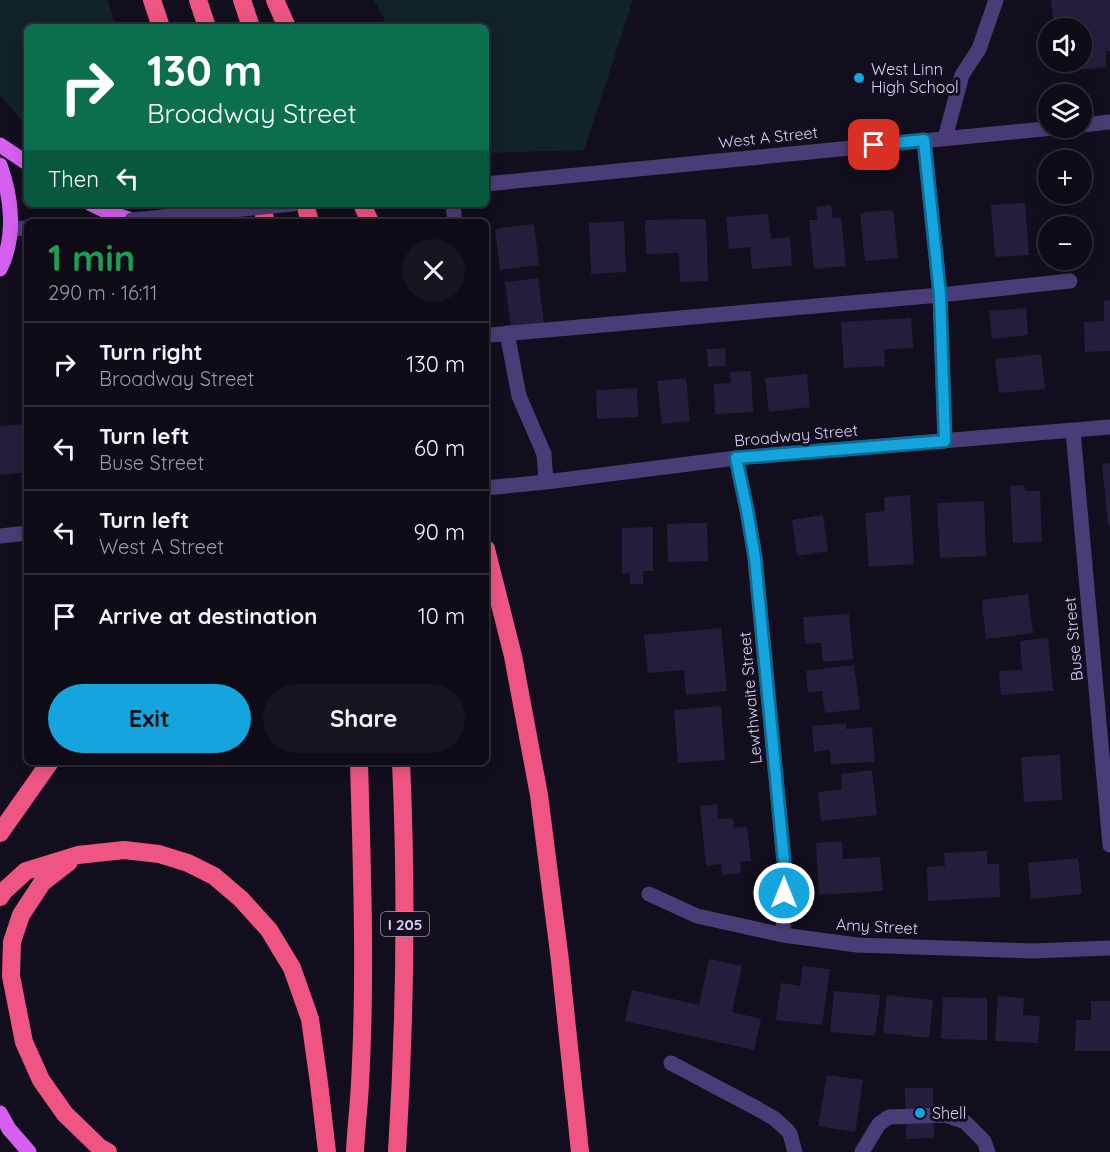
<!DOCTYPE html>
<html lang="en">
<head>
<meta charset="utf-8">
<style>
  :root { --surface:#0e0a16; --page:#17131f; --text:#f1f3f6; --muted:#9b9aa1; --line:#2e2b35; --accent:#16a4de }
  body { margin:0; font-family:Quicksand,sans-serif; background:var(--page); color:var(--text); height:100vh; display:flex; flex-direction:column; font-size:22px; white-space:nowrap }
  * { box-sizing:border-box; margin:0 }
  p { font-size:20px; color:var(--muted) }
  .icon { flex:none; width:33px; height:33px; fill:none; stroke:currentColor; stroke-width:2; stroke-linecap:round; stroke-linejoin:round }
  .map { position:relative; flex:1; overflow:hidden }
  .sheet { position:absolute; left:24px; top:219px; width:465px; height:546px; display:flex; flex-direction:column; background:var(--surface); border-radius:9px; box-shadow:0 3px 15px #0003,0 0 0 2px var(--line) }
  .sheet>* { flex:none }
  .banner { position:absolute; left:24px; top:24px; width:465px; height:183px; border-radius:9px; box-shadow:0 3px 15px #0003,0 0 0 2px var(--line); background:#0b6e4f; color:#fff; overflow:hidden }
  .buttons { position:absolute; left:1038px; top:18px; display:grid; gap:12px }
  .buttons a { display:grid; place-items:center; width:54px; height:54px; border-radius:50%; background:var(--surface); box-shadow:0 3px 15px #0003,0 0 0 2px var(--line); font-size:30px }
  .pin { position:absolute; display:grid; place-items:center; width:51px; height:51px; color:#fff; margin:-26px; border-radius:12px; box-shadow:0 3px 9px #0006 }
  .me { position:absolute; width:66px; margin:-33px; rotate:0deg; stroke-linejoin:round; filter:drop-shadow(0 0 4px #0008) }
  .turn { display:flex; align-items:center; gap:21px; height:126px; padding:0 24px; font-size:27px }
  .turn .icon { width:78px; height:78px; stroke-width:2.5 }
  .turn b { display:block; font-size:42px; line-height:51px }
  .then { display:flex; align-items:center; height:57px; padding:0 24px; background:#0003; gap:12px; font-size:22px }
  .round { display:grid; place-items:center; flex:none; width:63px; height:63px; border-radius:32px; background:var(--page) }
  .headline { display:flex; align-items:center; justify-content:space-between; height:102px; padding:0 24px }
  h1 { font-size:36px; font-weight:700; line-height:45px; color:#1e9e55 }
  .action { display:flex; gap:12px; margin-top:auto; padding:12px 24px }
  .action a { flex:1; height:69px; border-radius:36px; background:var(--accent); color:#111; font-size:24px; font-weight:700; line-height:69px; text-align:center }
  .action a+a { background:var(--page); color:var(--text) }
  ul { padding:0; list-style:none }
  li { display:flex; align-items:center; gap:18px; height:84px; padding:0 24px; border-top:2px solid var(--line) }
  li div { flex:1 }
  li b { display:block; font-size:22px }
  li em { font-style:normal }
  .map>svg:first-child { display:block }
</style>
</head>
<body>
<div class="map">
<svg width="1110" height="1152" viewBox="0 0 1110 1152">
  <rect width="100%" height="100%" fill="#130e1d"/>
  <path fill="#112326" d="M0,0H107L117,27H27V126L0,95Z
    M374,0H633L584,150L486,153V27H386L384,19Z"/>
  <path fill="#281c3c" d="M1051,0H1110V51H1106V67L1058,72L1057,62H1082V28H1054Z
    M1025,203L1029,255L995,257L991,205Z
    M831,205L833,218L841,217L846,266L814,269L809,220H817L816,207Z
    M893,210L898,258L865,261L860,213Z
    M768,214L771,239L790,237L792,266L752,269L750,247L729,249L726,217Z
    M706,219L708,281L680,282L679,253L646,254L645,220Z
    M624,221L626,272L591,274L589,223Z
    M534,224L539,265L500,270L495,229Z
    M538,278L544,324L511,328L505,282Z
    M1110,300V351L1085,352L1084,322L1104,321V301Z
    M1026,308L1028,335L992,339L989,311Z
    M911,318L913,348L884,349L885,366L844,368L841,322Z
    M725,348L726,366L708,367L707,349Z
    M1041,354L1045,389L999,393L995,359Z
    M751,371L753,412L715,414L714,384L731,383L730,372Z
    M807,374L810,407L769,412L765,378Z
    M686,378L690,421L662,424L657,381Z
    M637,388L638,417L597,419L596,390Z
    M27,424V472L0,475V426Z
    M1110,463V525H1108L1102,464Z
    M1024,485L1025,491H1040L1042,542L1013,543L1010,486Z
    M910,495L914,564L869,567L865,513L885,511L884,497Z
    M984,501L986,556L940,558L937,503Z
    M823,515L828,551L797,556L792,520Z
    M707,523L708,561L668,562L667,524Z
    M653,527V571H643V584H630V573L622,574V528Z
    M1028,594L1033,633L986,639L982,600Z
    M849,614L853,659L823,662L821,643L805,644L803,617Z
    M721,628L727,691L686,695L684,670L648,673L644,635Z
    M1048,638L1053,691L1001,695L999,671L1022,670L1020,641Z
    M854,665L860,709L825,713L822,691L808,692L806,671Z
    M721,706L725,760L678,763L674,710Z
    M846,723V729L872,727L875,762L831,764L830,750L814,752L812,726Z
    M1060,755L1062,800L1024,802L1021,757Z
    M872,770L877,815L821,821L818,792L842,789L841,774Z
    M717,804L718,819L733,818L734,828L747,827L751,861L740,862L741,873L722,875L721,864L706,866L700,806Z
    M842,841L843,859L880,857L883,891L819,895L816,843Z
    M987,851V864H999L1000,897L928,901L927,867L945,866L944,853Z
    M1078,858L1082,894L1031,899L1028,863Z
    M709,959L742,966L732,1012L761,1019L754,1050L625,1021L632,990L699,1005Z
    M803,966L830,969L822,1025L776,1020L781,983L800,986Z
    M834,991L880,995L875,1036L830,1032Z
    M887,995L933,1000L929,1038L883,1033Z
    M998,996L1024,998L1023,1015L1040,1016L1038,1043L995,1041Z
    M943,997L987,998V1040L941,1039Z
    M1091,1001H1110V1051H1075L1076,1020H1091Z
    M827,1075L863,1080L855,1132L818,1126Z
    M905,1088H933L934,1138L906,1139Z"/>
  <g fill="none" stroke-linecap="round" stroke-linejoin="round">
    <path stroke="#4a3d77" stroke-width="15" d="M1082,125L1110,122
      M945,138L962,75L979,49L996,0
      M924,140L940,295L945,441
      M486,184L1054,128
      M453,204L455,222
      M10,229L27,228
      M507,333L519,396L544,454L546,482
      M490,335L940,295L1070,281
      M1073,431L1110,845
      M736,458L747,510L755,557L785,872L783,935
      M486,488L546,482L736,458L1110,427
      M0,536L27,533
      M649,894L697,916L783,935L857,945L1033,951L1110,948
      M671,1063L758,1109L775,1119L787,1130L790,1134L795,1152
      M862,1152L879,1124L889,1117L945,1115L965,1122L984,1141L988,1152"/>
    <path stroke="#d560ef" stroke-width="15" d="M0,145L27,163
      M0,165C12,198 16,237 0,269
      M91,204L108,212L132,220
      M0,1113L9,1129L29,1152"/>
    <path stroke="#ee5582" stroke-width="18" d="M152,0L161,27
      M198,0L207,27
      M242,0L251,27
      M275,0L287,27
      M209,204L212,222
      M261,204L266,222
      M305,204L310,222
      M362,204L370,222
      M486,549L513,656L539,795L560,961L580,1152
      M0,833L50,762
      M69,862L42,883L21,915L12,942L11,976L24,1042L41,1080L65,1114L99,1147L108,1152
      M0,897L4,891L26,871L78,855L124,850L159,854L188,863L214,876L241,899L269,930L292,968L310,1019L319,1083L327,1152
      M355,1152C356,1129 359,1106 360,1083C366,976 362,869 359,762
      M397,1152C405,1022 407,892 401,762"/>
    <path stroke="#4a3d77" stroke-width="15" d="M132,220L293,204"/>
  </g>
  <g fill="none" stroke-linecap="round" stroke-linejoin="round">
    <defs>
      <path id="route" d="M784,893L785,872L755,558L747,510L736,458L945,441L940,295L924,140L874,145"/>
    </defs>
    <use href="#route" stroke="#0e6b90" stroke-width="15"/>
    <use href="#route" stroke="#16a4de" stroke-width="10"/>
  </g>
  <g fill="#16a4de" stroke="#130e1d" stroke-width="2">
    <circle cx="859" cy="78" r="6"/>
    <circle cx="920" cy="1113" r="6"/>
  </g>
  <g text-anchor="middle" dominant-baseline="central" stroke-width="6" stroke-linejoin="round" paint-order="stroke">
    <rect fill="#130e1d" stroke="#a094b8" stroke-width="1.5" x="381" y="912" width="48" height="24" rx="4.5"/>
    <g font-size="15" font-weight="bold" fill="#dccefa">
      <text x="405" y="924">I 205</text>
    </g>
    <g font-size="16" fill="#dccefa" stroke="#130e1d" text-anchor="start">
      <text x="871" y="69">West Linn<tspan x="871" dy="18">High School</tspan></text>
      <text x="932" y="1113">Shell</text>
    </g>
    <g font-size="16" fill="#dccefa" stroke="#130e1d">
      <text transform="translate(768 137) rotate(-6)">West A Street</text>
      <text transform="translate(796 435) rotate(-5)">Broadway Street</text>
      <text transform="translate(1073 639) rotate(-95)">Buse Street</text>
      <text transform="translate(750 698) rotate(-95)">Lewthwaite Street</text>
      <text transform="translate(877 926) rotate(3)">Amy Street</text>
    </g>
  </g>
</svg>
<div class="buttons">
<a><svg class="icon" aria-label="sound" viewBox="0 0 24 24"><path d="M4 9h4l5-4v14l-5-4H4zM17 9q2 3 0 6"/></svg></a>
<a><svg class="icon" aria-label="layers" viewBox="0 0 24 24"><path d="M12 4l9 5-9 5-9-5zM3 14l9 5 9-5"/></svg></a>
<a>+</a>
<a>−</a>
</div>
<div class="pin" style="left:874px;top:145px;background:#d93025"><svg class="icon" aria-label="arrive" viewBox="0 0 24 24"><path d="M6 21V4h12l-3 4 3 4H6"/></svg></div>
<svg class="me" style="left:784px;top:893px" viewBox="-20 -20 40 40"><circle r="17" fill="#16a4de" stroke="#fff" stroke-width="3"/><path d="M0-11L8 9 0 5-8 9z" fill="#fff"/></svg>
<div class="banner">
<div class="turn"><svg class="icon" aria-label="right" viewBox="0 0 24 24"><path d="M7 20v-9h11M14 6l5 5-5 5"/></svg><div><b>130 m</b>Broadway Street</div></div>
<div class="then">Then<svg class="icon" aria-label="left" viewBox="0 0 24 24"><path d="M17 20v-9H6M10 6l-5 5 5 5"/></svg></div>
</div>
<section class="sheet">
<div class="headline"><div><h1>1 min</h1><p>290 m · 16:11</p></div><a class="round"><svg class="icon" aria-label="close" viewBox="0 0 24 24"><path d="M6 6l12 12M18 6L6 18"/></svg></a></div>
<ul>
<li><svg class="icon" aria-label="right" viewBox="0 0 24 24"><path d="M7 20v-9h11M14 6l5 5-5 5"/></svg><div><b>Turn right</b><p>Broadway Street</p></div><em>130 m</em></li>
<li><svg class="icon" aria-label="left" viewBox="0 0 24 24"><path d="M17 20v-9H6M10 6l-5 5 5 5"/></svg><div><b>Turn left</b><p>Buse Street</p></div><em>60 m</em></li>
<li><svg class="icon" aria-label="left" viewBox="0 0 24 24"><path d="M17 20v-9H6M10 6l-5 5 5 5"/></svg><div><b>Turn left</b><p>West A Street</p></div><em>90 m</em></li>
<li><svg class="icon" aria-label="arrive" viewBox="0 0 24 24"><path d="M6 21V4h12l-3 4 3 4H6"/></svg><div><b>Arrive at destination</b></div><em>10 m</em></li>
</ul>
<div class="action"><a>Exit</a><a>Share</a></div>
</section>
</div>
</body>
</html>
